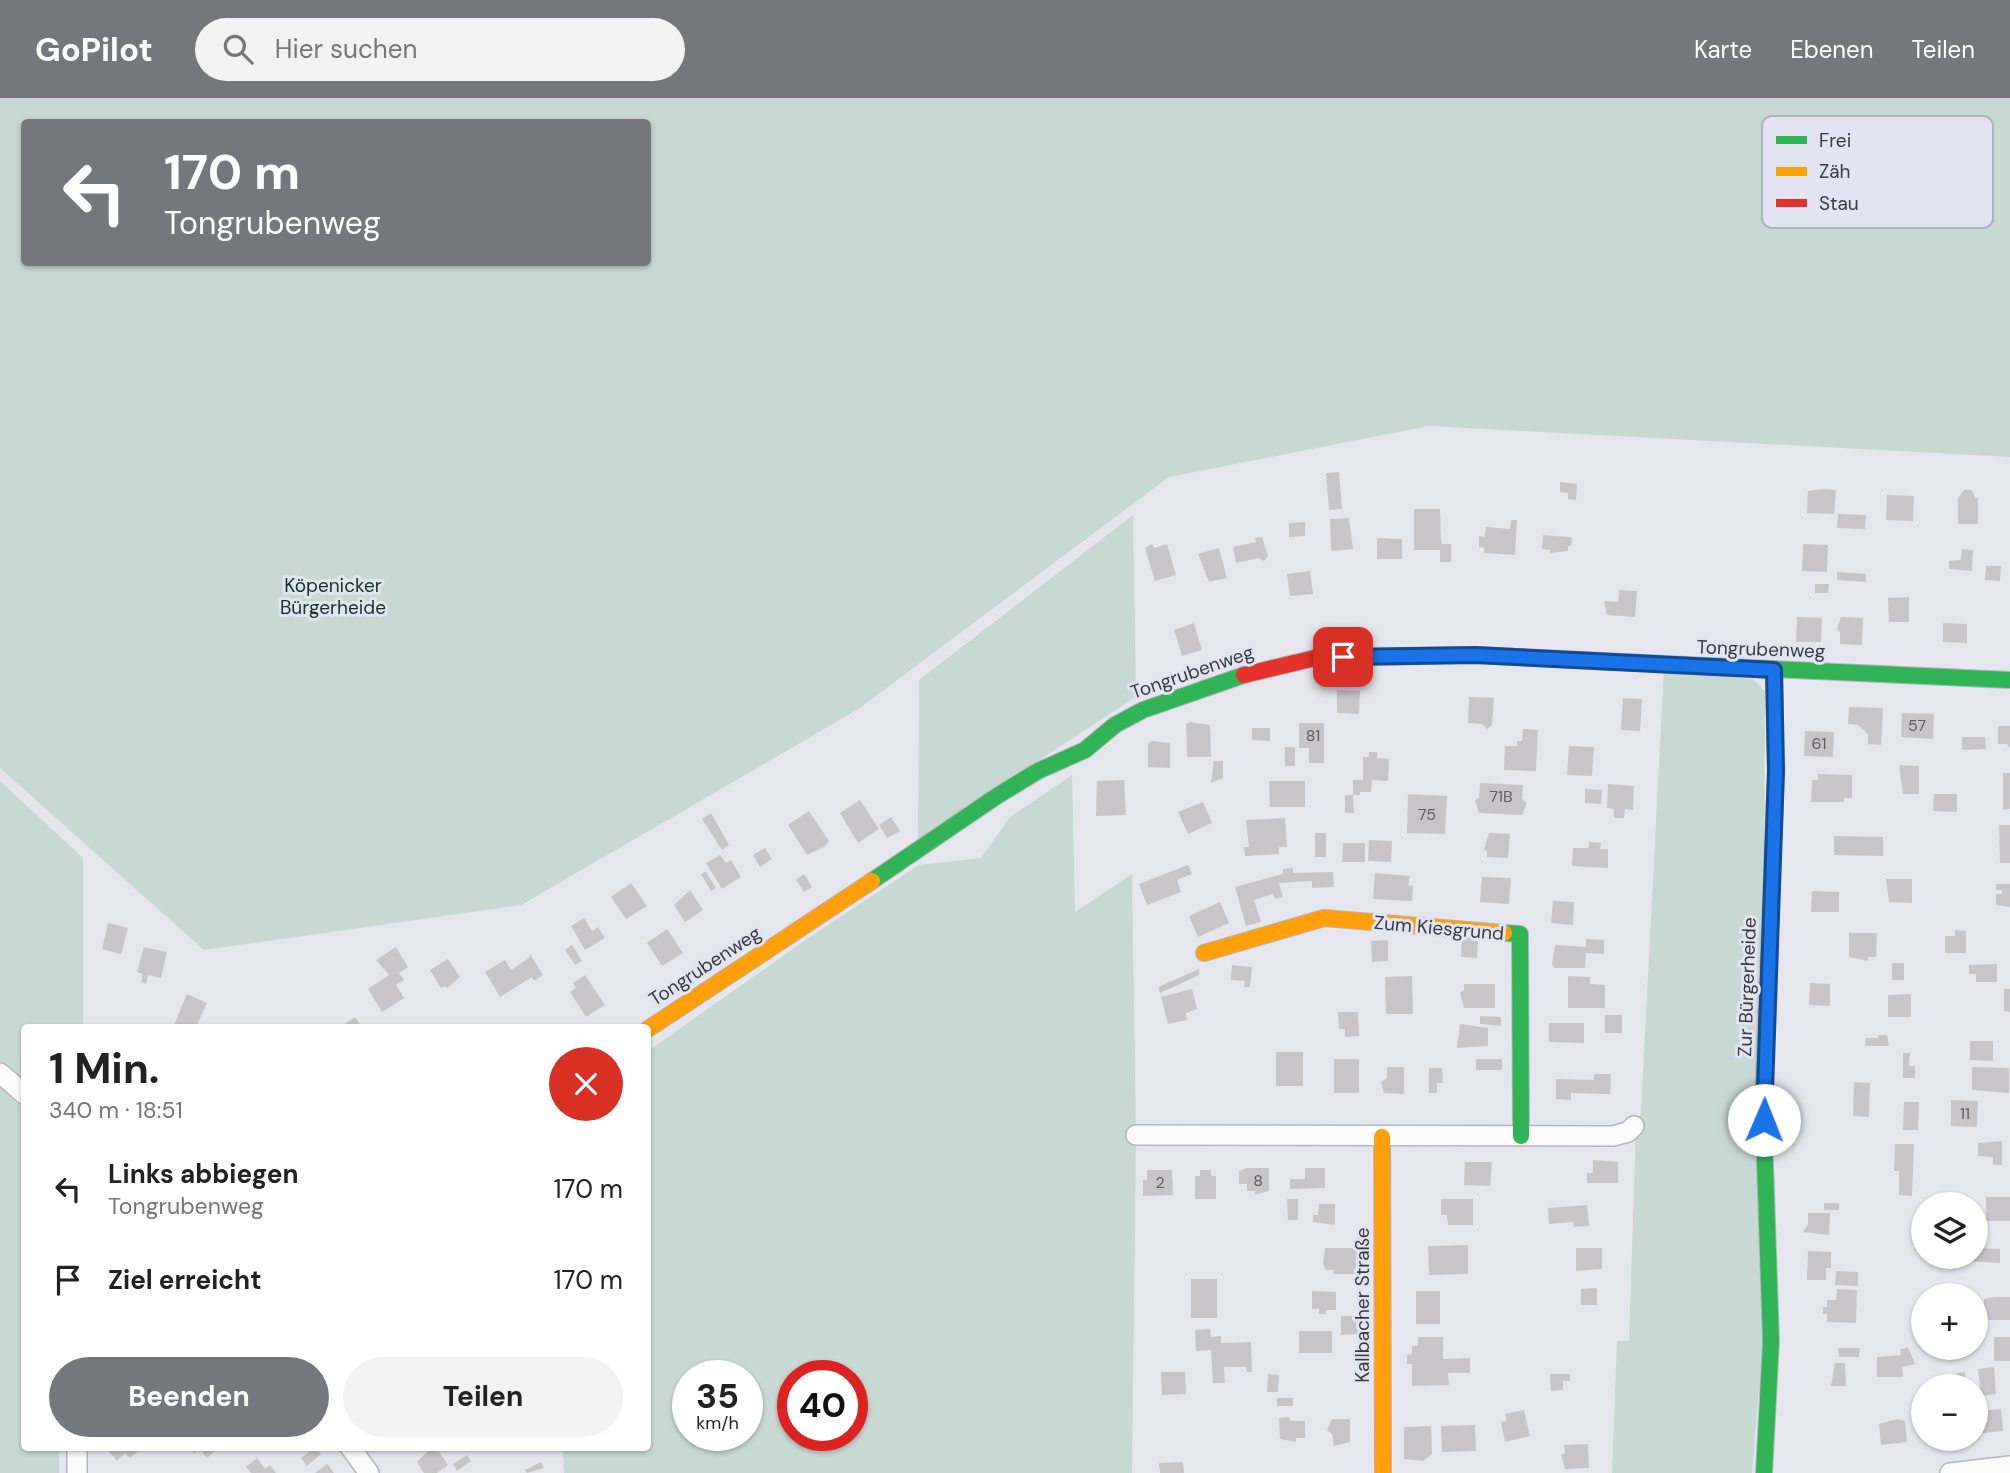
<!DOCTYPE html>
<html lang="de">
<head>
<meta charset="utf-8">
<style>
  :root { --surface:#fff; --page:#f2f2f2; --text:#222; --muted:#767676; --accent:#76777c }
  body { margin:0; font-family:"DM Sans",sans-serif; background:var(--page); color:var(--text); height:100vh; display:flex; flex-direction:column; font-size:26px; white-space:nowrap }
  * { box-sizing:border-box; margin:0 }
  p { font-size:23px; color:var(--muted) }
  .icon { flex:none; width:38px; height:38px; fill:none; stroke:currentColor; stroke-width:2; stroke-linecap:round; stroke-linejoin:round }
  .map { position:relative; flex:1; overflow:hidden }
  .sheet { position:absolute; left:21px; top:926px; width:630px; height:427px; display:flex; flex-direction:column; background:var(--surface); border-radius:7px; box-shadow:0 2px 5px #0004 }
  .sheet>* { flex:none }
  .hud { position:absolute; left:21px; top:21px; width:630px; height:147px; border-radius:7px; box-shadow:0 2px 5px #0004; background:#76777c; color:#fff; overflow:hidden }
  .controls { position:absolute; left:1911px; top:1094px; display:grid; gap:14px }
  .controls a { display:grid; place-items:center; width:77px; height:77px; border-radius:50%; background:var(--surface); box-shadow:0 2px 5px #0004; font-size:35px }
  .speed { position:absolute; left:672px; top:1262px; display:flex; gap:14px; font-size:35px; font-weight:700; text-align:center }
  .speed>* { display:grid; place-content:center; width:91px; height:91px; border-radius:50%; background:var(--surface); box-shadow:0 2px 5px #0004; line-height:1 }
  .speed small { font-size:18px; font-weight:400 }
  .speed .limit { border:10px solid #d22; background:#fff; color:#111 }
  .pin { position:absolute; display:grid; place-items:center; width:60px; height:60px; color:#fff; margin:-30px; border-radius:14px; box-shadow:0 4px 10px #0006 }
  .me { position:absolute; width:77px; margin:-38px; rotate:1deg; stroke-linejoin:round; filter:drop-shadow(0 0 5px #0008) }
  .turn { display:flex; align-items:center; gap:24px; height:147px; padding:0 28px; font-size:32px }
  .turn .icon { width:91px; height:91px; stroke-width:2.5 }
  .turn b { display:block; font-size:49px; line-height:60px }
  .round { display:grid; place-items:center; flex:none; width:74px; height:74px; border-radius:37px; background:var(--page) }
  .summary { display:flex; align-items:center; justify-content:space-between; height:119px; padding:0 28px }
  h1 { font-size:42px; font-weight:700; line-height:52px }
  .primary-button { display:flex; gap:14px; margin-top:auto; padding:14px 28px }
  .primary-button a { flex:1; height:80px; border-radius:42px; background:var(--accent); color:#fff; font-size:28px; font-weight:700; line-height:80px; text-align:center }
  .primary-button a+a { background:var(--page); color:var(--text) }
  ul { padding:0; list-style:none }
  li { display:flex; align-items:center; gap:21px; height:91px; padding:0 28px }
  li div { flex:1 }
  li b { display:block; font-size:26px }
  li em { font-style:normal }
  header { display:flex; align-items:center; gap:42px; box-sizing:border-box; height:98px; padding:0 35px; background:var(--accent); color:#fff }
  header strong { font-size:33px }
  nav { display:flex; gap:38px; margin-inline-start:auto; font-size:24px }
  .search { width:490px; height:63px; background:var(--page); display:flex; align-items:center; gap:18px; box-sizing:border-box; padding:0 24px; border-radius:38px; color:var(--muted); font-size:26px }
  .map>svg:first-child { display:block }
</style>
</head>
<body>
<header>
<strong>GoPilot</strong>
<div class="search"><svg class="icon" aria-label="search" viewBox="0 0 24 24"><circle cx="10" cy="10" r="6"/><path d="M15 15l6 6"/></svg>Hier suchen</div>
<nav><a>Karte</a><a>Ebenen</a><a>Teilen</a></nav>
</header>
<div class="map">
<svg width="2010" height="1375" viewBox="0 0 2010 1375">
  <rect width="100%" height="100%" fill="#e6e7ee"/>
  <path fill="#c8d8d2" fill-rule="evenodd" d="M0,0H2010V359L1429,328L1169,379L857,612L521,807L204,852L0,670ZM24,24H648V164H24Z
    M1133,417L1136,599L918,741L919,582Z
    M1664,569L1753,581L1765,593L1763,1243L1752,1375H1612L1617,1243H1629L1636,1030L1641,1014Z
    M1072,677L1075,814L1132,776L1136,1037L1132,1375H564L563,1349H648V953L807,841L919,767L981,760L1010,719ZM688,1278H747V1337H688ZM793,1278H852V1337H793Z
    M0,683L83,760V929H24V1349H59V1375H0Z"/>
  <path fill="#c7c5c9" d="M1339,374L1342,411L1329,412L1326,375Z
    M1560,384L1577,386L1576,402L1568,401V395L1560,394Z
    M1822,391L1836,392L1834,416L1807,415L1808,393Z
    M1964,392H1972L1975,400H1978V426H1958V400Z
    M1887,397L1914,398L1913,423L1886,422Z
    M1414,411H1440L1441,443L1442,446H1451V464H1440V452H1414Z
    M1838,416L1866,417L1865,431L1837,430Z
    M1349,420L1353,451L1331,453L1330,421Z
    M1511,422H1517L1515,457L1484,455V450L1479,449V438L1485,439L1486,429L1510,431Z
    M1305,424V438L1289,439V425Z
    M1543,437L1569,439L1572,440L1571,448H1568V453L1550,455V452L1542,451Z
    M1262,439L1268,458L1264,463L1258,460L1236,465L1233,449L1256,444L1255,440Z
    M1377,440L1402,441V461H1377Z
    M1152,446L1154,450L1167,446L1176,477L1155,483L1145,450Z
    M1803,446L1828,447L1827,474L1802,473Z
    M1219,450L1227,480L1209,484L1198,456Z
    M1962,451L1973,452L1972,473L1949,471V463L1961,462Z
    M1986,468H2001L2000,483L1985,482Z
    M1310,473L1313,496L1290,498L1287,476Z
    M1837,474L1866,476V484L1837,482Z
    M1815,486H1829L1828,495H1815Z
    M1619,492L1637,493L1635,519L1607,517L1604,503L1618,504Z
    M1909,499V524H1889L1888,500Z
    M1797,519L1822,520L1821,544H1796Z
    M1841,519L1863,520L1862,547L1840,546V534L1837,531Z
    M1194,525L1202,552L1182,558L1174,532Z
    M1943,525L1967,526V545L1943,544Z
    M1337,592L1360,593L1359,616L1337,615Z
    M1469,599L1494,600L1492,627L1487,631L1482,626L1468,625Z
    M1623,600L1642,601L1640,633L1621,632Z
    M1849,609L1883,610L1881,647L1868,646V636L1858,627L1848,626Z
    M1902,615L1934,616L1933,641L1901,639Z
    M1190,624L1210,627L1211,659H1187L1186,626Z
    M1299,625H1324V665H1309V650H1299Z
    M1998,628H2010V650L2007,646H1998Z
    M1252,630H1270V643L1252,642Z
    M1523,631L1538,632L1536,673L1504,672L1505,648H1517V643H1522Z
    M1805,633L1834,634L1833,659L1804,658Z
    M1962,639H1985L1986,651L1962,652Z
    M1152,643L1170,645V670L1148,669V646Z
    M1569,648L1594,649L1592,678L1567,677Z
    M1285,649H1295V668H1285Z
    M1369,654H1377V660L1389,661L1388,683L1372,682L1371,694H1360V697H1353L1354,715H1345V697H1353V682H1363V659H1369Z
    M1214,663H1223V680L1211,685Z
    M1899,667L1919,668V696H1903Z
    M2003,675H2010V711L2003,712Z
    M1818,676L1852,677V700H1844V704H1811L1812,682H1818Z
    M1124,682L1126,717L1096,718L1097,683Z
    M1269,683H1305V709H1270Z
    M1480,685L1523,687L1522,701L1527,705L1522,717L1479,715L1475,702L1479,700Z
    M1608,686L1634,688L1633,712L1625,711L1624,720H1614V711L1607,710Z
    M1585,691L1602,692L1601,706L1585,705Z
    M1408,696L1447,698L1445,736L1407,735Z
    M1934,696H1957V714L1933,713Z
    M860,702L879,731L858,745L840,715Z
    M1203,704L1212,725L1188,736L1178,714Z
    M809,713L829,743L824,749L807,757L788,727Z
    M711,715L729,747L722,752L702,721Z
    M891,719L900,733L887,740L879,727Z
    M1285,720L1287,749H1279V756L1245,758L1244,749H1249L1246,722Z
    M1999,727H2010V765H2000Z
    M1315,735H1326V759H1315Z
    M1489,735L1510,736L1508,760L1487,759V753L1484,752Z
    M1834,738L1883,739V758L1834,757Z
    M1369,742L1392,743L1391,764L1368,763Z
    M1589,744L1601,745L1600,751H1608V770L1572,768L1573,750H1589Z
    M1343,745H1365V764H1342Z
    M765,750L772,761L760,769L753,757Z
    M720,757L726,765L731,762L741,779L722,791L706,765Z
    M1188,767L1192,776L1177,782L1181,794L1147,807L1139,786Z
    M1293,770V775L1333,774L1334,789L1312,790V783L1279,785L1283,799L1275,801L1273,796L1254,802L1261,824L1246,828L1235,789L1283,776V771Z
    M706,774L716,790L711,793L701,776Z
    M1375,775L1410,778L1408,787L1413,788L1412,803L1373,801Z
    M804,776L812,789L804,794L796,782Z
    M1482,779L1511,780L1509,806L1480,804Z
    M1886,781H1912V805L1889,804Z
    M631,785L647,808L626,821L611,799Z
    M1996,786H2010V809L1996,807V796H2002V792H1996Z
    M690,792L703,812L685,824L674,807Z
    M1812,793L1839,794V814H1811Z
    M1553,803L1574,804L1573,827L1551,825Z
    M1220,804L1229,825L1198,839L1189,818Z
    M584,820L592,833L598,829L605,840L585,852L571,828Z
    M108,825L128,830L121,856L102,851Z
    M667,831L683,855L662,868L647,845Z
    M1955,832L1966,833V855H1945V838H1955Z
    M1849,835H1877L1876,859H1868V863L1849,859Z
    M1462,840L1478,841L1477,860L1461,859Z
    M1586,841L1604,842V856L1586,855L1585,870H1555L1552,867L1555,847L1586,849Z
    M1388,842V863L1372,864L1371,843Z
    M572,847L582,863L575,867L565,852Z
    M144,849L167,854L161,880L148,877L146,886L141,884L143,876L137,874Z
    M396,849L408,869L399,875L404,882L396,887L404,900L382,914L368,891L389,877L376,862Z
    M530,856L543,877L534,883L532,879L500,899L485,874L505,862L511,872L529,860Z
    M448,861L460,879L447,890L446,888L441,890L430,872Z
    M1892,865H1904V882H1892Z
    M1997,866V884H1976V876H1969V867Z
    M1232,867L1252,869L1250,889H1244L1245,883L1231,882Z
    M1199,871V877L1160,895L1158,889Z
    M585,877L605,907L586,919L570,894L576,890L573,885Z
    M1412,878L1413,916H1386L1385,879Z
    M1568,878L1590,879V886L1605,887V910H1568Z
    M1810,885L1830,886V908L1809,907Z
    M1464,886H1495V910H1464L1460,895L1464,892Z
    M1192,891L1197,911L1186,915L1187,922L1168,926L1161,899Z
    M2004,891H2010V914L2004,913Z
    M187,896L207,905L196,929H179L174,927Z
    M1911,896V919H1888V897Z
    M1338,914H1358L1359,938L1345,939V931H1339Z
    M1605,917H1622V935H1605Z
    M1480,918L1501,919V928L1480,926Z
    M355,919L362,929H340Z
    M1549,925H1584V945L1549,944Z
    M1460,926L1488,930V948L1457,950Z
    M1878,937H1887L1889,948H1865L1866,940H1878Z
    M1970,943H1993V963L1970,962Z
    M1276,954H1303V988H1276Z
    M1903,955H1910L1909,968H1915V980H1903Z
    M1334,961H1359V995H1334Z
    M1476,961H1502V972H1476Z
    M1387,969H1404V996L1384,995L1381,984L1387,980Z
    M1972,969L2009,970V995L1972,992Z
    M1429,970H1442L1443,985H1437V995H1429Z
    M1594,976H1611L1610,996L1571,995V1002L1556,1001V981L1594,982Z
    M1854,984L1870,985L1869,1019L1853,1018Z
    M1951,1002L1978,1003L1977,1029L1951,1028Z
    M1904,1004H1919L1918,1032H1903Z
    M2002,1043V1067H1993V1059L1978,1058V1045Z
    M1895,1046H1914L1912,1098L1899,1097V1073H1894Z
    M1593,1062L1618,1064V1085H1587V1075H1593Z
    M1465,1064H1492L1490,1088L1464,1087Z
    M1247,1070H1269V1093L1255,1097V1093H1247V1086H1239V1073Z
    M1305,1070H1325V1090L1290,1091V1081H1305Z
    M1147,1072H1172L1173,1097L1143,1098V1082H1147Z
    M1200,1072H1211V1078H1216V1101H1195V1078H1200Z
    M1986,1099H2010V1123H1986Z
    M1287,1101H1298V1122H1288Z
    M1441,1101H1473V1127H1448L1447,1117H1441Z
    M1824,1105H1839V1112H1824Z
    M1319,1106H1335V1127L1313,1124V1117H1318Z
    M1587,1107L1589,1128L1574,1129L1573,1124L1549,1126L1548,1110Z
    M1808,1115H1830L1829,1137L1803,1134L1808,1127Z
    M1468,1147V1176L1429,1177L1428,1148Z
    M1325,1150H1357V1176H1333L1334,1172H1326L1323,1166Z
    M1576,1150H1602V1171L1576,1173Z
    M1976,1150L2000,1151V1165L1966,1163V1158H1976Z
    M1808,1153L1831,1154V1170H1826V1182H1807Z
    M1836,1173L1858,1174V1188L1835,1187Z
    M1191,1181H1217V1220H1191Z
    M1597,1190V1207H1581V1191Z
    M1837,1191L1857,1192L1856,1225L1827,1224V1216H1823V1209H1827V1202H1836Z
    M1312,1193L1336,1194V1212H1326V1216H1319V1211H1312Z
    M1416,1193H1440V1226H1416Z
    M1994,1199H2010V1222H1984V1201Z
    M1341,1218H1359V1236L1341,1237Z
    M1210,1231L1211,1239L1221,1238V1245L1251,1244L1252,1274H1247L1246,1269H1224L1225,1285H1213L1211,1252L1196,1253L1195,1232Z
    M1299,1233H1332V1255H1299Z
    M1418,1239H1443V1261L1470,1260V1275H1448L1449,1287L1412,1288V1266H1407V1257L1412,1256V1248H1418Z
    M1994,1239H2010V1263H1994Z
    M1908,1249L1915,1266L1902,1269L1903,1279H1877V1259L1901,1257L1900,1252Z
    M1838,1250H1860L1859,1259H1839Z
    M1835,1265H1845L1846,1288H1831Z
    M1994,1269L1996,1296L1981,1298L1978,1271Z
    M1161,1274H1185L1186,1296L1162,1297Z
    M1965,1274L1966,1288H1957L1956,1275Z
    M1268,1276L1279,1277L1278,1294H1267Z
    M1550,1276H1570V1283H1563V1292L1551,1293Z
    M1277,1300H1293V1308H1277Z
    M2001,1311L2003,1333L1983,1335L1981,1313Z
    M1524,1312L1530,1338L1505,1344L1501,1324L1507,1323L1505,1316Z
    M1290,1319V1323H1305V1340H1296V1344L1280,1341L1279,1320Z
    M1332,1321H1350V1344L1334,1348L1332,1336L1327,1332Z
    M1897,1321L1905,1323L1907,1344L1881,1347L1879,1326Z
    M1475,1327L1476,1353L1442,1354L1441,1328Z
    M1431,1328L1432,1356L1423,1363L1404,1361V1329Z
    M1588,1346L1589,1370L1565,1371L1561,1357L1565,1355L1564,1347Z
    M105,1349H142L130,1360L125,1355L117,1363Z
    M190,1349H220L207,1360L199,1350L194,1355Z
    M316,1349L321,1356L307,1368L301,1360Z
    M432,1349H436L448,1367L437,1375H424L417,1364Z
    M467,1357L471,1363L457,1373L453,1366Z
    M257,1360L265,1371L270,1367L276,1375H251L246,1369Z
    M541,1364L544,1370L527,1375L525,1372Z
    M1183,1364L1184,1375H1160L1159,1365Z
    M327,1366L334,1375H315Z"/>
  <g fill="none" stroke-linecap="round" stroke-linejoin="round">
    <defs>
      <path id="street" d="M0,975L24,996
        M1136,1037L1613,1038L1628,1034L1634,1028
        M350,1349L369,1375
        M77,1375V1349
        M1950,1375L2010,1368"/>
      <path id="fast" d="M1601,563L2010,582
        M872,783L997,698L1038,673L1085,652L1115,627L1143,612L1244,577
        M1504,835L1520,836L1521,1038
        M1764,1375L1771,1243L1763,1006L1766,928"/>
      <path id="slow" d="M1204,855L1324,820L1504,835
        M648,931L872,783
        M1382,1039L1383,1375"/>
      <path id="jam" d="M1244,577L1315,560L1475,557L1601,563
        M1766,928L1776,673L1774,572"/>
    </defs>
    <use href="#street" stroke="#b4b6ba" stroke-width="22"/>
    <use href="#fast" stroke="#b4b6ba" stroke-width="18"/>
    <use href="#slow" stroke="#b4b6ba" stroke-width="18"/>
    <use href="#jam" stroke="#b4b6ba" stroke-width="18"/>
    <use href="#street" stroke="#fbfbfc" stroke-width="19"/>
    <use href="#fast" stroke="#30b455" stroke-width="16"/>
    <use href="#slow" stroke="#ff9f0a" stroke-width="16"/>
    <use href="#jam" stroke="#e5322d" stroke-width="16"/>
  </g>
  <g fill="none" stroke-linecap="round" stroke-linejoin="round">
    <defs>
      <path id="route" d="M1343,559L1475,557L1774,572L1776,673L1764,1022"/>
    </defs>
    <use href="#route" stroke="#114b97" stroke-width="18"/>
    <use href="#route" stroke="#1a73e8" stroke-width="12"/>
  </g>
  <g text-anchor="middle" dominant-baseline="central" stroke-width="6" stroke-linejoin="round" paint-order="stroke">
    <g font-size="16" fill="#5c5d62">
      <text x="1917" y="627">57</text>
      <text x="1313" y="637">81</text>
      <text x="1819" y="645">61</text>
      <text x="1501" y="698">71B</text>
      <text x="1427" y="716">75</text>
      <text x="1965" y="1015">11</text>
      <text x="1258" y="1082">8</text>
      <text x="1160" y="1084">2</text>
    </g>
    <g font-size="19" fill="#0f3422" stroke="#e2e5f1">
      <text x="333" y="487">Köpenicker<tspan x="333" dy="22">Bürgerheide</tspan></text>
    </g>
    <g font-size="19" fill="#393a3f" stroke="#e2e5f1">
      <text transform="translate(1761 551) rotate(2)">Tongrubenweg</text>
      <text transform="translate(1192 574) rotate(-19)">Tongrubenweg</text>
      <text transform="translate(1439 830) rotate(5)">Zum Kiesgrund</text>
      <text transform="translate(705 868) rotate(-33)">Tongrubenweg</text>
      <text transform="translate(1747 889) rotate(-88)">Zur Bürgerheide</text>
      <text transform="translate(1362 1207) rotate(-90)">Kallbacher Straße</text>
    </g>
  </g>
  <rect x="1762" y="18" width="231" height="112" rx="10" fill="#e2e5f1" stroke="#afb2bc" stroke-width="2"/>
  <rect x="1776" y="38" width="31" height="8" fill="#30b455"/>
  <rect x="1776" y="69" width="31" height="9" fill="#ff9f0a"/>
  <rect x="1776" y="101" width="31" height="8" fill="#e5322d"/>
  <g font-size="19" fill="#393a3f">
    <text x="1819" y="49">Frei</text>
    <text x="1819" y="80">Zäh</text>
    <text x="1819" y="112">Stau</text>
  </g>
</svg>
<div class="controls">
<a><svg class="icon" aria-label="layers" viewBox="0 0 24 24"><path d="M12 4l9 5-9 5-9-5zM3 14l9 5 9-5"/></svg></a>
<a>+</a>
<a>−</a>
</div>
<div class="speed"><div>35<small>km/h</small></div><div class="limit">40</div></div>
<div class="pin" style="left:1343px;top:559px;background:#d93025"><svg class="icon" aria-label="arrive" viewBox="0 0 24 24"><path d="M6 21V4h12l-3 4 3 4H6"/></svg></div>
<svg class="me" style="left:1764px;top:1022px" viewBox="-20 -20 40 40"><circle r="19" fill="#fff"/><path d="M0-13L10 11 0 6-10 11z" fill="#1a73e8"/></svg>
<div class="hud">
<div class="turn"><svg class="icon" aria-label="left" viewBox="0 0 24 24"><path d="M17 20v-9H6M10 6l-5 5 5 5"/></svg><div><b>170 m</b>Tongrubenweg</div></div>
</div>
<section class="sheet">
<div class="summary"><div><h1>1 Min.</h1><p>340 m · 18:51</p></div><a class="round" style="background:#d93025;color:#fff"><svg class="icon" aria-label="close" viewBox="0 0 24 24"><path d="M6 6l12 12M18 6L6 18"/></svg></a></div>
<ul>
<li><svg class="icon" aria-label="left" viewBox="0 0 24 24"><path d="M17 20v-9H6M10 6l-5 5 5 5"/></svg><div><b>Links abbiegen</b><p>Tongrubenweg</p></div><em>170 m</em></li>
<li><svg class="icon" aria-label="arrive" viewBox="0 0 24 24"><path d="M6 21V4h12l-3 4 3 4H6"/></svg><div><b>Ziel erreicht</b></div><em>170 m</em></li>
</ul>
<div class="primary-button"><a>Beenden</a><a>Teilen</a></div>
</section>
</div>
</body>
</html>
